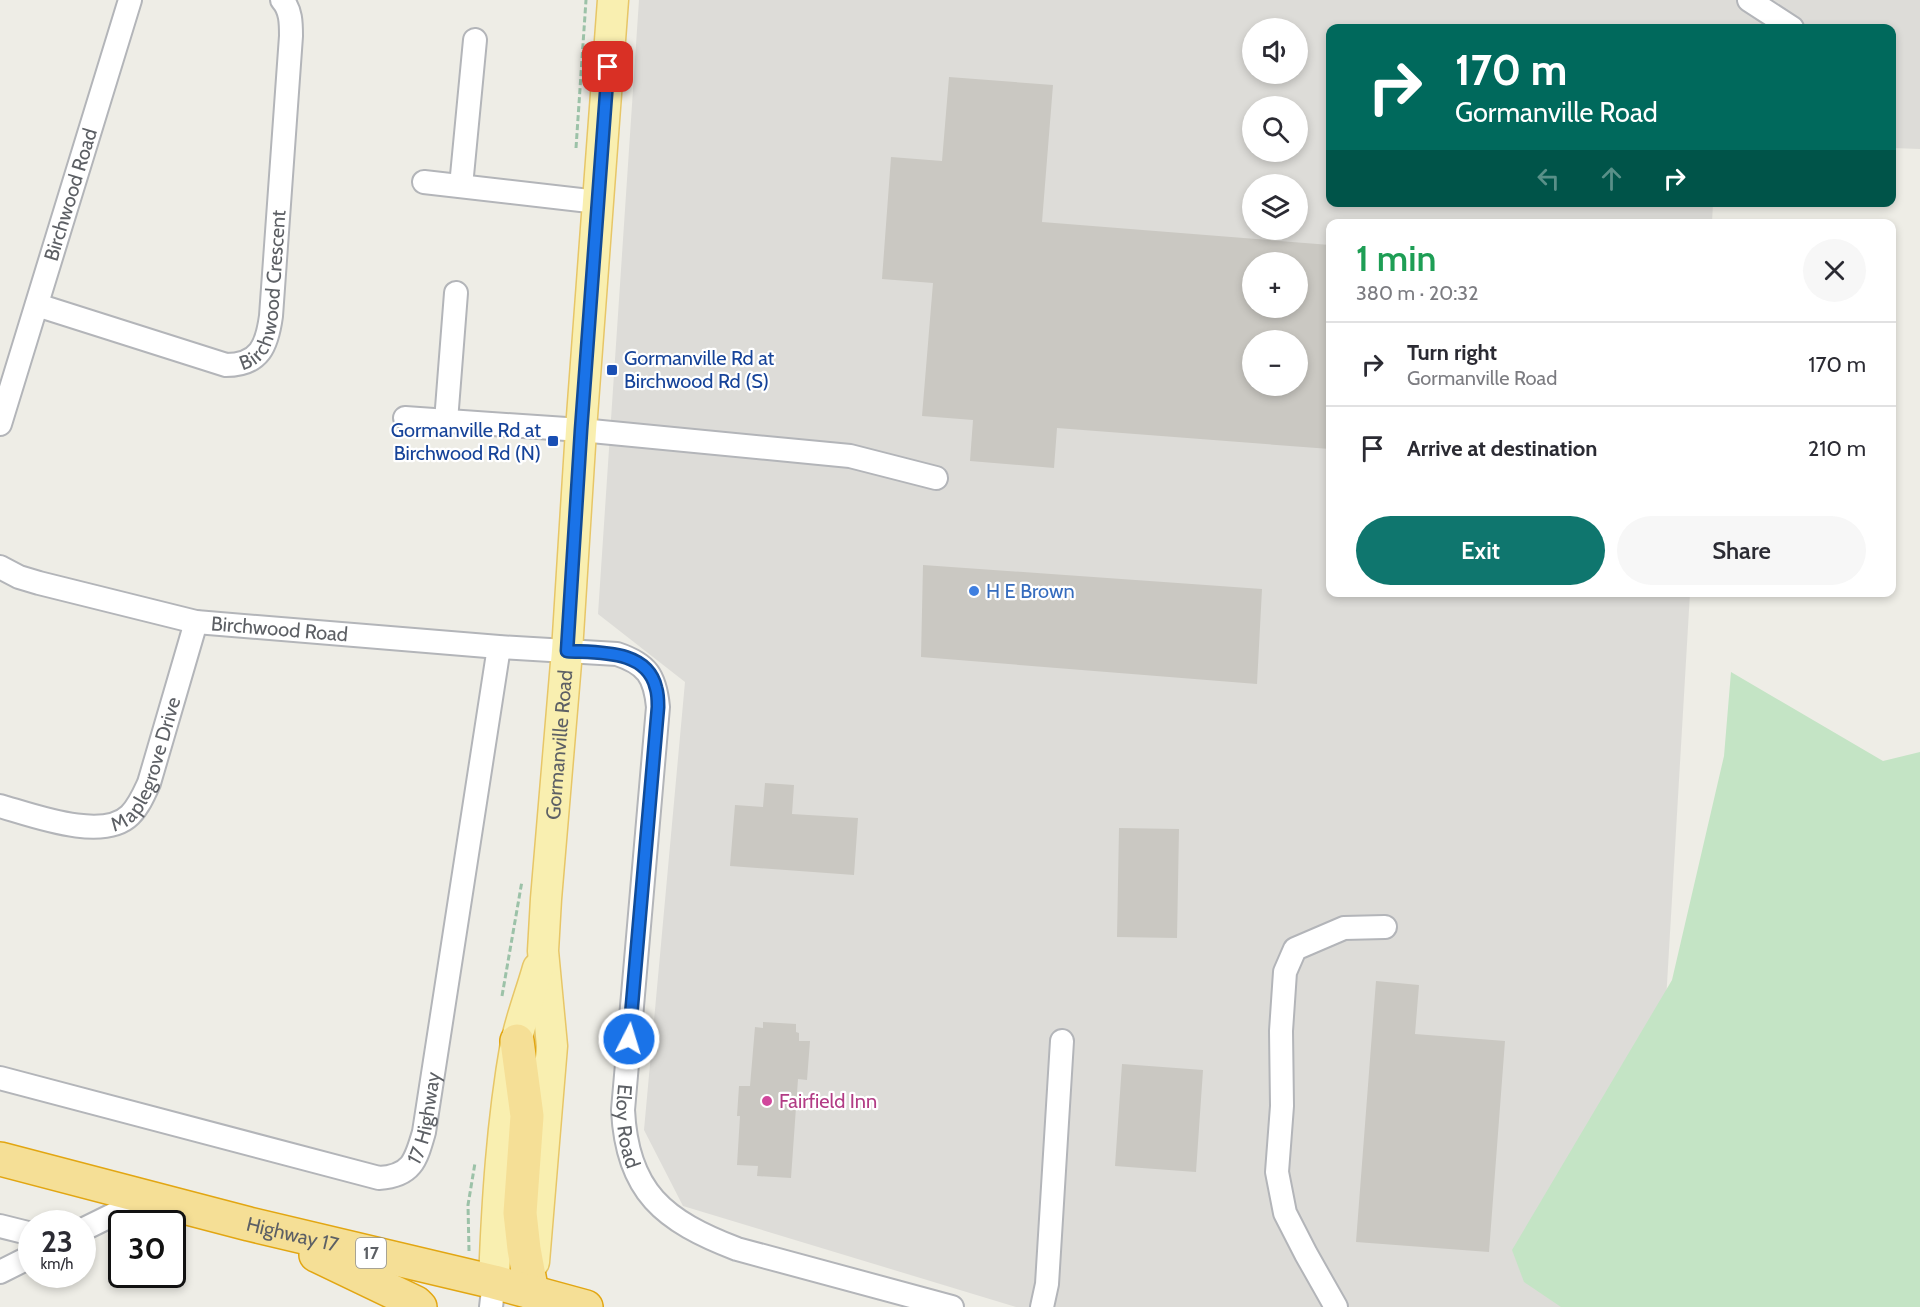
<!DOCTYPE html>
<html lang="en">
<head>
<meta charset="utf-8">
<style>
  :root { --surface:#fff; --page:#f7f7f7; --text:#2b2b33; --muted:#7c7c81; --line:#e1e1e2; --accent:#0f766e }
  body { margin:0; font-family:Cabin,sans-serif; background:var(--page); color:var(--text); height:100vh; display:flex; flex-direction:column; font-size:22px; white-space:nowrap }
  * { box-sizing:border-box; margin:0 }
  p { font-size:20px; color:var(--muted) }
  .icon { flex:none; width:33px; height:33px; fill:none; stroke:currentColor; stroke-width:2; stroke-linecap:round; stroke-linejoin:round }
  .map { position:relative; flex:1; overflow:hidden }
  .details { position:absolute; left:1326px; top:219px; width:570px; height:378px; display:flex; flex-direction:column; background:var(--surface); border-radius:12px; box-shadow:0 3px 9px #0003 }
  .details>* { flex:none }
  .hud { position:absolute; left:1326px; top:24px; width:570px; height:183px; border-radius:12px; box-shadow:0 3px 9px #0003; background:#00695c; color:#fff; overflow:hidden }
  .controls { position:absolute; left:1242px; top:18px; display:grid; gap:12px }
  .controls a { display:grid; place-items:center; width:66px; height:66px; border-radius:50%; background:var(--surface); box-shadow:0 3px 9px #0003; font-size:30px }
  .speed { position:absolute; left:18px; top:1210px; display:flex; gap:12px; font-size:30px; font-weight:700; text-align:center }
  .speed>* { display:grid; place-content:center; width:78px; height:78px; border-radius:50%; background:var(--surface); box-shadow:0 3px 9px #0003; line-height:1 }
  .speed small { font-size:15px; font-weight:400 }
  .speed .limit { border:3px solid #111; border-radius:9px; background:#fff; color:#111 }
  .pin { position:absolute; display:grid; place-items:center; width:51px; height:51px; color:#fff; margin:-26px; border-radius:12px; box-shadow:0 3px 9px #0006 }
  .me { position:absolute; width:66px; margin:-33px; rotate:5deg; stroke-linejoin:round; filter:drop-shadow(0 0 4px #0008) }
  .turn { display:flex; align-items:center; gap:21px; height:126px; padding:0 30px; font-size:27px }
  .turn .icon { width:78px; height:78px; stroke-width:2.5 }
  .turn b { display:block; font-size:42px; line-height:51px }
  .lanes { display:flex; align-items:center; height:57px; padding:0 30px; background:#0003; justify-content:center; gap:30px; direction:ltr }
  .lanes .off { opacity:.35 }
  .round { display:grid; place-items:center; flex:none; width:63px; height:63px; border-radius:32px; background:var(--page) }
  .summary { display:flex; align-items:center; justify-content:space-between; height:102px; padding:0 30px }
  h1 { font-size:36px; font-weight:600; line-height:45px; color:#1e9e55 }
  .action { display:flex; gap:12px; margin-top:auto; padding:12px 30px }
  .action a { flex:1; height:69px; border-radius:36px; background:var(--accent); color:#fff; font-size:24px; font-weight:600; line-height:69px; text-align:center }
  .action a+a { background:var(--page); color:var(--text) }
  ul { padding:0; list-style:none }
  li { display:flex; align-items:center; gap:18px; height:84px; padding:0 30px; border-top:2px solid var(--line) }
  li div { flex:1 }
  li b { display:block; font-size:22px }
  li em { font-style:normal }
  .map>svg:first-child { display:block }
</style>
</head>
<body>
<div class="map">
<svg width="1920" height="1307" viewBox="0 0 1920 1307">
  <rect width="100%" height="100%" fill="#eeede6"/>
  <path fill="#dddcd8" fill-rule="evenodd" d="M639,0H1920V149L1892,148V28H1330V202L1713,203L1712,223L1330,224V592L1690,593L1648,1307H1016L683,1206L644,1130L685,682L598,614ZM1252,28H1298V74H1252ZM1252,106H1298V152H1252ZM1252,184H1298V230H1252ZM1252,262H1298V308H1252ZM1252,340H1298V386H1252Z"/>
  <path fill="#c4e4c5" d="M1731,672L1883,761L1920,752V1307H1561L1524,1282L1512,1250L1672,980L1724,756Z"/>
  <path fill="#cac8c2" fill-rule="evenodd" d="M949,77L1053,85L1042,222L1330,245V449L1057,428L1054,468L970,461L973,420L922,416L933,283L882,279L891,157L942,161ZM1252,262H1298V308H1252ZM1252,340H1298V386H1252Z
    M923,565L1262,589L1257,684L921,657Z
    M765,783L794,785L792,814L858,818L854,875L730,866L735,805L763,807Z
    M1119,828L1179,829L1177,938L1117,937Z
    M1376,981L1419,985L1415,1034L1505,1041L1489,1252L1356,1242Z
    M763,1022L796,1024V1032L799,1033V1041H810L807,1080L798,1079L791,1178L757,1176L758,1166L737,1165L740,1116H737L739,1086H750L755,1027L763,1028Z
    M1122,1064L1203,1070L1196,1172L1115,1166Z"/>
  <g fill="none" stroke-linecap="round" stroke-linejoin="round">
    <defs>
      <g id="minor">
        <path d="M1749,0L1792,28"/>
        <path d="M424,182L598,202"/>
        <path d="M461,186L475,40"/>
        <path id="s1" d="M37,305L226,365C260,365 267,345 271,316L291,36C291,23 291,10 282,0"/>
        <path d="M405,418L581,430L850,456L936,478"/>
        <path d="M446,421L456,293"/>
        <path id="s2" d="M0,424L130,0"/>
        <path id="s3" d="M0,567L19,577L39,583L196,622L499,647L617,654C647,664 655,676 658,707L623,1110C627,1192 664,1221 737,1249L952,1307"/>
        <path id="s4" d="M0,806C32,815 103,842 130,815C139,806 144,794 149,783L196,622"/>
        <path id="s5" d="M0,1078L379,1178C412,1176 416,1160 424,1132L499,647"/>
        <path d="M0,1226L32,1234"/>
        <path d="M82,1230L149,1197"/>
        <path d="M0,1272L32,1256"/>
        <path d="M491,1307L494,1282"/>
        <path d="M1042,1307L1047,1284L1062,1041"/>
        <path d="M1336,1307L1306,1254L1285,1213L1277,1172L1282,1106L1281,1031L1285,972L1295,949L1344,928L1385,927"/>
      </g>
      <g id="major">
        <path id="s6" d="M534,1262L552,1046L543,951L546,899L567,651L581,430L613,0"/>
        <path d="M494,1282C497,1202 502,1122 516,1043C521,1018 531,993 538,968"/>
      </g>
      <g id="highway">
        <path d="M517,1041L527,1116L520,1213L524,1249L532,1293"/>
        <path id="s7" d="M0,1159L249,1224L494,1282L586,1307"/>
        <path d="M316,1255L416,1303L420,1307"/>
      </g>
    </defs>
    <use href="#minor" stroke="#b3b5b9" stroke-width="26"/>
    <use href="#major" stroke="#e7c667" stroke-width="33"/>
    <use href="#highway" stroke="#e2a612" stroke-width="36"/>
    <path stroke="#9cc2a8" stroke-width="3" stroke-dasharray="6 3" stroke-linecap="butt" d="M576,148L586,0
      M502,996L522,881
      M469,1251L468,1205L475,1163"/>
    <use href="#minor" stroke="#fff" stroke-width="22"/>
    <use href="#major" stroke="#f9efb0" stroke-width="30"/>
    <use href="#highway" stroke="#f5df96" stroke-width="33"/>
  </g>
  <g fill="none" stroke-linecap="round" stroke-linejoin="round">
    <defs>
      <path id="route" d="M608,67L581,430L567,651C598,653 647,649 656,688C658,694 658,701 658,707L629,1039"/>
    </defs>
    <use href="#route" stroke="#114b97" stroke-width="15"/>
    <use href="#route" stroke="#1a73e8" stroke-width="10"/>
  </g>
  <g fill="#1a4fb4" stroke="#fff" stroke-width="2">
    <rect x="606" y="364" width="12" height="12" rx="3"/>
    <rect x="547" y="435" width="12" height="12" rx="3"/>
  </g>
  <circle fill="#3f7fe0" stroke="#fff" stroke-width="2" cx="974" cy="591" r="6"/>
  <circle fill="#d1479c" stroke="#fff" stroke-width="2" cx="767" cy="1101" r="6"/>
  <g text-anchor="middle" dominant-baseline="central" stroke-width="4.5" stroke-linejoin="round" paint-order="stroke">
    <rect fill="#fff" stroke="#8e9093" stroke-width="1.5" x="356" y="1238" width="30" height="30" rx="4.5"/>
    <g font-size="18" font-weight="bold" fill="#5d6065">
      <text x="371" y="1253">17</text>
    </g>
    <g font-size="20" fill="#5d6065" stroke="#fff">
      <text stroke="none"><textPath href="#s2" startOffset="240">Birchwood Road</textPath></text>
      <text stroke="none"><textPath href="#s1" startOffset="296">Birchwood Crescent</textPath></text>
      <text stroke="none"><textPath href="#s3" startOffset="288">Birchwood Road</textPath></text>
      <text stroke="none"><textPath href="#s6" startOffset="519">Gormanville Road</textPath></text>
      <text stroke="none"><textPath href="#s4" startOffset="188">Maplegrove Drive</textPath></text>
      <text stroke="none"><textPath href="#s5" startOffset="477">17 Highway</textPath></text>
      <text stroke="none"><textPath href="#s3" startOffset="1120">Eloy Road</textPath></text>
      <text stroke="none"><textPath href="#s7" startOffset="302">Highway 17</textPath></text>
    </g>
    <g font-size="20" fill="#164399" stroke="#fff" text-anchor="start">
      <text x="624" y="358">Gormanville Rd at<tspan x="624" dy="23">Birchwood Rd (S)</tspan></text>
      <text x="541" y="430" text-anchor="end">Gormanville Rd at<tspan x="541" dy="23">Birchwood Rd (N)</tspan></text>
    </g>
    <g font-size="20" fill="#366cbe" stroke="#fff" text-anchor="start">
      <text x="986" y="591">H E Brown</text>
    </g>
    <g font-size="20" fill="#b23c85" stroke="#fff" text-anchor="start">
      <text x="779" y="1101">Fairfield Inn</text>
    </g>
  </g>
</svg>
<div class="controls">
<a><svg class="icon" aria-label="sound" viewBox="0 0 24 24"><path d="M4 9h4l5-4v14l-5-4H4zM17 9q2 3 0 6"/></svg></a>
<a><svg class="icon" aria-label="search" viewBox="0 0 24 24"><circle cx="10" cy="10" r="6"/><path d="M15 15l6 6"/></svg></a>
<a><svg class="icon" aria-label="layers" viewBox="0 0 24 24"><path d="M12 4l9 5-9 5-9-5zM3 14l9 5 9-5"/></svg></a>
<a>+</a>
<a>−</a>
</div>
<div class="speed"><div>23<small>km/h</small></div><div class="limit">30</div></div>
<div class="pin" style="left:608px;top:67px;background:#d93025"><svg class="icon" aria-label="arrive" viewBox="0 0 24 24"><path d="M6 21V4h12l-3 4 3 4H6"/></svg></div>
<svg class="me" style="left:629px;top:1039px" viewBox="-20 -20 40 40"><circle r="17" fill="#1a73e8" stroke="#fff" stroke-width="3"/><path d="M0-11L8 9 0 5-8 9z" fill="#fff"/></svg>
<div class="hud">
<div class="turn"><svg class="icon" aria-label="right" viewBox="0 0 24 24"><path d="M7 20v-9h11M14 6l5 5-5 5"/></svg><div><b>170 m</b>Gormanville Road</div></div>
<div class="lanes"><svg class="icon off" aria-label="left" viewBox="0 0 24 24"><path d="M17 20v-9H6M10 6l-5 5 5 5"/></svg><svg class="icon off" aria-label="ahead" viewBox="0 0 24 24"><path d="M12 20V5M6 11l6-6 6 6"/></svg><svg class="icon" aria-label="right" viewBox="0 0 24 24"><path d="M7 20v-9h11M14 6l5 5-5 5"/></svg></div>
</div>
<section class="details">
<div class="summary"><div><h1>1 min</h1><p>380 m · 20:32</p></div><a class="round"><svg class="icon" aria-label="close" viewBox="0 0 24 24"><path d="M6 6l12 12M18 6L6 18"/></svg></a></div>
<ul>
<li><svg class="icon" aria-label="right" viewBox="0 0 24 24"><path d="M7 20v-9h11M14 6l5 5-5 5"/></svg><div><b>Turn right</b><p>Gormanville Road</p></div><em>170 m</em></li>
<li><svg class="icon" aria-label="arrive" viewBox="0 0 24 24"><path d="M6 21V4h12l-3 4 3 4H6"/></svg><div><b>Arrive at destination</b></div><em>210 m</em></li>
</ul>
<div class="action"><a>Exit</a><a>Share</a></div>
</section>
</div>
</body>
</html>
